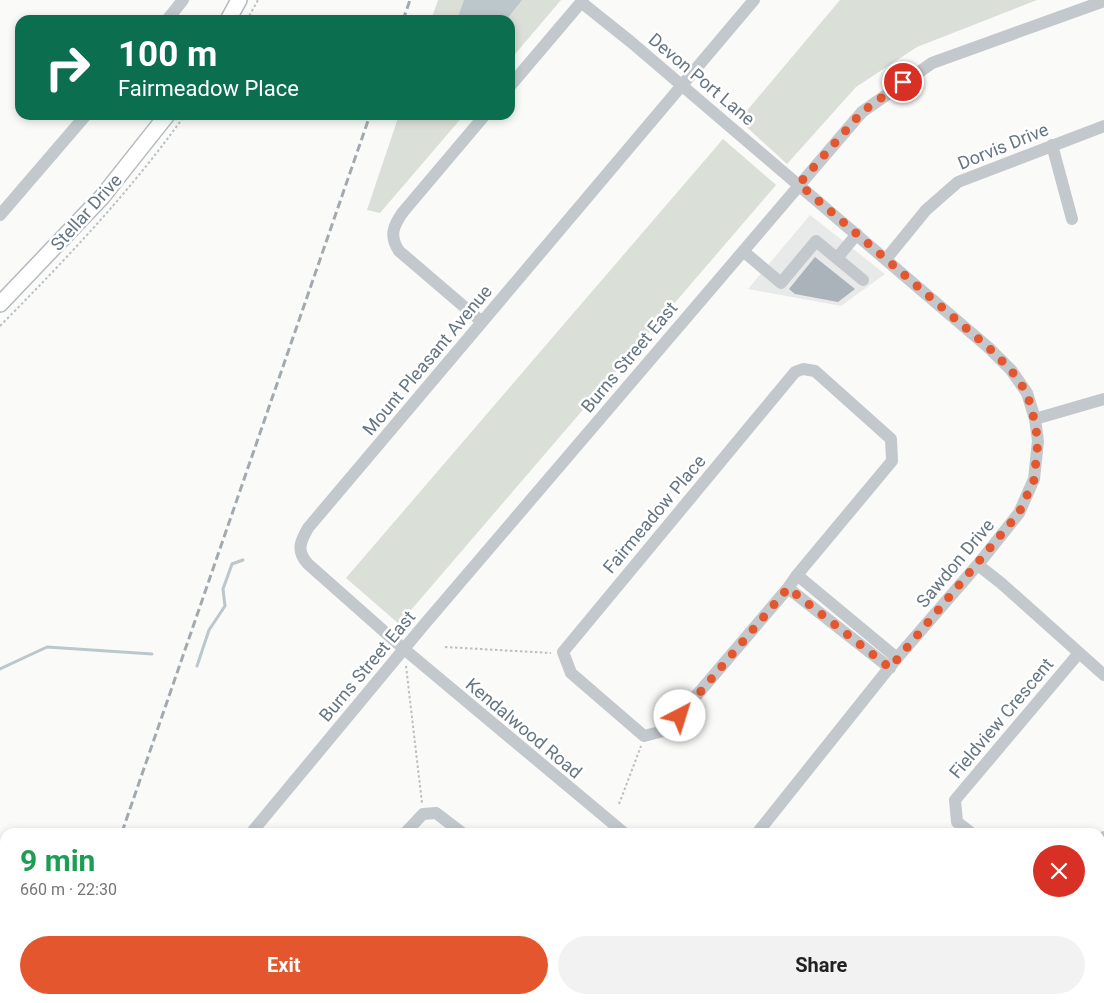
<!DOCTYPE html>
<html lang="en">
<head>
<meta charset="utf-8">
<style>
  :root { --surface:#fff; --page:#f2f2f2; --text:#222; --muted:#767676; --accent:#e4572e }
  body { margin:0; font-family:Roboto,sans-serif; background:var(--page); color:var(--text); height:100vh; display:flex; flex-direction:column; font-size:19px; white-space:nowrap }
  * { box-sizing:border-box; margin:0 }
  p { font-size:16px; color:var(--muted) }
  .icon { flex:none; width:28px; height:28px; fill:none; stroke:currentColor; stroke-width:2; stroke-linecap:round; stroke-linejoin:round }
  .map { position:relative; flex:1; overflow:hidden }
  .side { position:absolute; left:0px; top:828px; width:1105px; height:176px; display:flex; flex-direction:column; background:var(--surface); border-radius:15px 15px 0 0; box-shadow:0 2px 8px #0003 }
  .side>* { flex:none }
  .banner { position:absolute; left:15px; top:15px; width:500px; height:105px; border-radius:15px; box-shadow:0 2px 8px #0003; background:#0b6e4f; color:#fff; overflow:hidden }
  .pin { position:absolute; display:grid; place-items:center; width:42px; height:42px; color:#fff; margin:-21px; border:2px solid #fff; border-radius:50%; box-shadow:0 1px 5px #0007 }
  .me { position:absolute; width:55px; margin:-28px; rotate:40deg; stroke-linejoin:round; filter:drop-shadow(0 0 4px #0008) }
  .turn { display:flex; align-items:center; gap:18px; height:105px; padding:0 20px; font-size:22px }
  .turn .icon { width:65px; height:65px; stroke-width:2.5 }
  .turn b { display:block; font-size:35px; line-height:42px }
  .round { display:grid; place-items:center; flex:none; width:52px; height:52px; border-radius:26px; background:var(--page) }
  .overview { display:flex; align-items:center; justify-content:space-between; height:85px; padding:0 20px }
  h1 { font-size:30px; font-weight:700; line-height:38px; color:#1e9e55 }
  .primary-button { display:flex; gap:10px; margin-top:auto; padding:10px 20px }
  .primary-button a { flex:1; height:58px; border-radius:30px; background:var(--accent); color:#fff; font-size:20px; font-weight:700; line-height:58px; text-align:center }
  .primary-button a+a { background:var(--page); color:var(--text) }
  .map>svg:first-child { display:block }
</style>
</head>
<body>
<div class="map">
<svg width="1104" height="1003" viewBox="0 0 1104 1003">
  <rect width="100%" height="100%" fill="#fafaf8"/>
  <path fill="#e8e9e9" d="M810,215L885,274L841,306L748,289Z"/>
  <path fill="#dadfd7" d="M438,0H561L510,60V20H431Z
    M840,0H1037L917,47L856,87L787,164L739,120Z
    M399,115H464L380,213L367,210Z
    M723,139L776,185L399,624L346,578Z
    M1104,949V1003H1093L1089,999H1100V955Z
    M77,999H150L149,1003H76Z"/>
  <path fill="#bbc7cb" d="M464,0H522L506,20H457Z"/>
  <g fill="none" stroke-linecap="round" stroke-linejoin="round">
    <path stroke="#bbc7cb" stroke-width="3" d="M197,666L209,630L225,606L223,589L232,564L243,560
      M0,669L47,647L152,654
      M0,993L3,1003"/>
  </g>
  <path fill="#aab3b9" d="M815,257L855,289L838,302L795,294L789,289Z"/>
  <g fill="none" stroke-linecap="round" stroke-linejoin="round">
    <defs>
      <path id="major" d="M228,20L239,0
        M0,304L102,197L167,115"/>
    </defs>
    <use href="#major" stroke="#b5babe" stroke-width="18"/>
    <path stroke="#bbbfc2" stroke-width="2" stroke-dasharray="2.5 2.5" stroke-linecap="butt" d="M247,20L258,0
      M0,326C68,257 129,193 185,115
      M445,647L551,653
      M406,666L422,803
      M619,804L641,746
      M1100,980L1104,983
      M808,1003L811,999"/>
    <path stroke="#c3c8cc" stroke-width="12" d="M581,2L631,42L989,348L1011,370L1027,393L1035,419L1038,441L1034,479L1019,513L980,562L897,658L758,832
      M167,20L183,0
      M510,86L583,0
      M1052,145L1072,219
      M0,215L86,115
      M743,251L781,283L816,241L863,280
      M837,258L857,234
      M886,259L926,210L958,182L1104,126
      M482,322L399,251C389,236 393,226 403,212L485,115
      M803,369L815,371L891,439L892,461L797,575L788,588L667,730L644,736L571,673L563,652L795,372Z
      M1035,419L1104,399
      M978,565L1001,583L1104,675
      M797,575L897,658
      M788,588L890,668
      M252,832L423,626L862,112L932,63L1104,1
      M406,832L423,814L436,813L461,832
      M623,832L404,649L308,564C296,551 300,542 308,528L754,0
      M970,832L957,822L955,800L1079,653
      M1100,841L1104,837
      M423,999L428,1003
      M666,999L671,1003
      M826,999L831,1003
      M965,999L971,1003
      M170,1003L171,999
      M301,1003V999"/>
    <use href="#major" stroke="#fff" stroke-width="15"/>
    <path stroke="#a2aab0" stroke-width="3" stroke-dasharray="8 4" stroke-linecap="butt" d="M403,20L410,0
      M122,832L370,115
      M63,1003L64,999"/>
  </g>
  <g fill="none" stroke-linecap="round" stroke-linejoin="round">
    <path stroke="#e4572e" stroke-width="9" stroke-dasharray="0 16.2" d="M680,716L788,588L890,668L1019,513L1034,480L1038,441L1034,419L1027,393L1011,370L989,348L799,184L862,112L903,82"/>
  </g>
  <g text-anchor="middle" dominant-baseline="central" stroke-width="5" stroke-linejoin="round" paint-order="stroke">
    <g font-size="18" fill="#657683" stroke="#fff">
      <text transform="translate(702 79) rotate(40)">Devon Port Lane</text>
      <text transform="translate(1003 146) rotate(-22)">Dorvis Drive</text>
      <text transform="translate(86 212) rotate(-48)">Stellar Drive</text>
      <text transform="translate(629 357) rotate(-50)">Burns Street East</text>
      <text transform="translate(427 360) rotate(-50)">Mount Pleasant Avenue</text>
      <text transform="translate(654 514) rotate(-50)">Fairmeadow Place</text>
      <text transform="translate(955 563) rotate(-50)">Sawdon Drive</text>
      <text transform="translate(367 666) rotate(-50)">Burns Street East</text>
      <text transform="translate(1001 718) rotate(-50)">Fieldview Crescent</text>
      <text transform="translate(524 728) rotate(40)">Kendalwood Road</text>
    </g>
  </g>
</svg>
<div class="pin" style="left:903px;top:82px;background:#d93025"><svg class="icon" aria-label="arrive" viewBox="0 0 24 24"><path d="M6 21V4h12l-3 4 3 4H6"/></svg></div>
<svg class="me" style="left:680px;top:716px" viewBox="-20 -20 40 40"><circle r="19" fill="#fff"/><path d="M0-13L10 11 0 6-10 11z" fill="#e4572e"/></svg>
<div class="banner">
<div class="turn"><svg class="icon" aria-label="right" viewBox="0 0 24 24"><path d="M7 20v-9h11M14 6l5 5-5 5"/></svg><div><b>100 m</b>Fairmeadow Place</div></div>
</div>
<section class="side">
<div class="overview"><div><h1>9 min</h1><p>660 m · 22:30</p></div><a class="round" style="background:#d93025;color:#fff"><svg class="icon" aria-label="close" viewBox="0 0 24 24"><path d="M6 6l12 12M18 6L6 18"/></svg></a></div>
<div class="primary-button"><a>Exit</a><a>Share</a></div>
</section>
</div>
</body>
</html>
